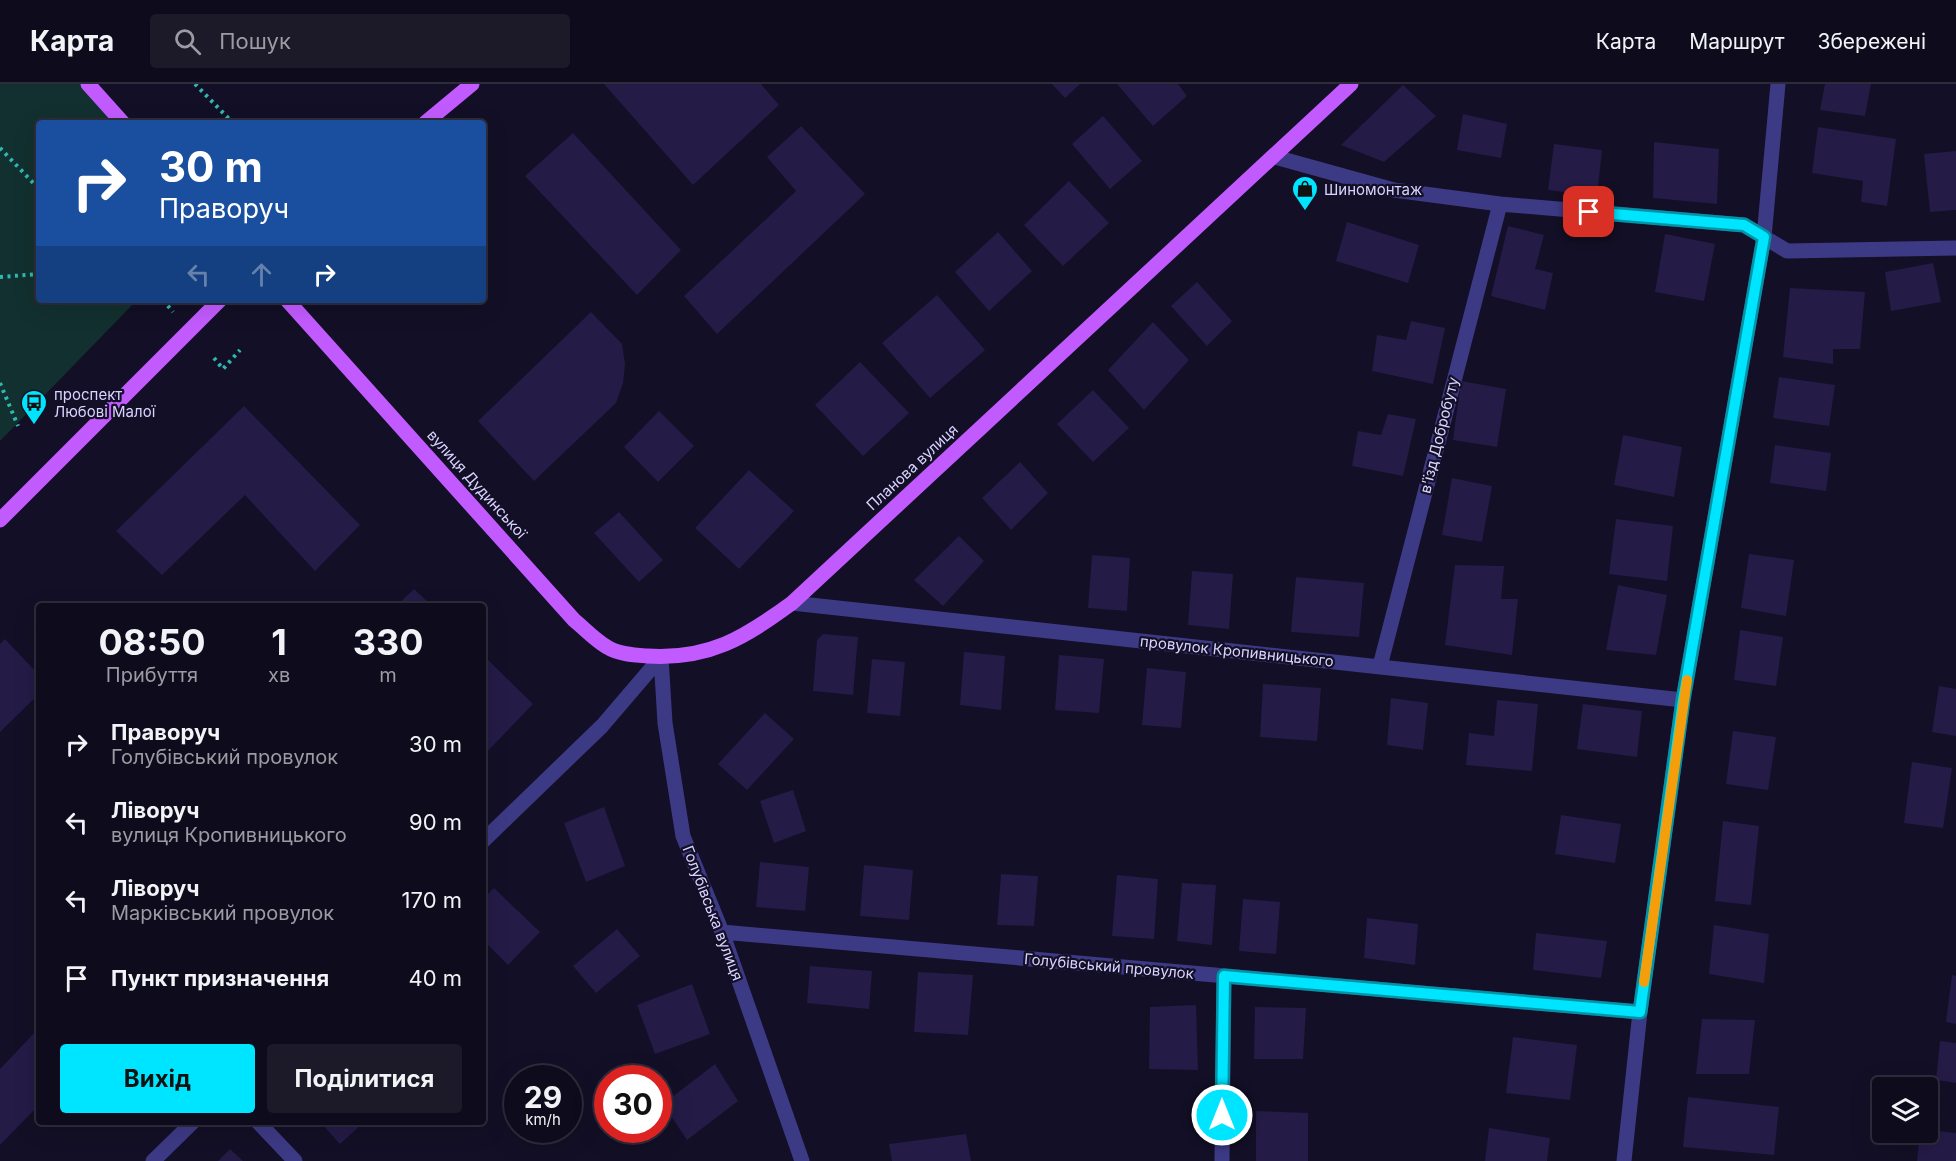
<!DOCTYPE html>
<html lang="uk">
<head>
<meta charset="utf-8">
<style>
  :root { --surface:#0e0b1c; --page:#1c1929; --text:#f1f3f6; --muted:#9b9ba3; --line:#2e2b3b; --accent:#00e5ff }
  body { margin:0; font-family:Inter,sans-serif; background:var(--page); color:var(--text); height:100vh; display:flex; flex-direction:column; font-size:22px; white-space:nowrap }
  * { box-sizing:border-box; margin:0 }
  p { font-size:20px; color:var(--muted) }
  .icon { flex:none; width:33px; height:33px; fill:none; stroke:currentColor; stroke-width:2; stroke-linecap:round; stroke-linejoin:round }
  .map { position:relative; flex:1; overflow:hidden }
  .details { position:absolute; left:36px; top:519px; width:450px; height:522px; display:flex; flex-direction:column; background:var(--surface); border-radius:6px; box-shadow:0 6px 24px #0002,0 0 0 2px var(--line) }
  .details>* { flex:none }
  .banner { position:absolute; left:36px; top:36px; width:450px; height:183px; border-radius:6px; box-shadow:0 6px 24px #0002,0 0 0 2px var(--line); background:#1a4fa0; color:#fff; overflow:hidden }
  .fabs { position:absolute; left:1872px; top:993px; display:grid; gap:12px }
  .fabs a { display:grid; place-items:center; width:66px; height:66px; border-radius:6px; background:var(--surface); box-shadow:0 6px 24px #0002,0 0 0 2px var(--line); font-size:30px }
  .speed { position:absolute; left:504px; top:981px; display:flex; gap:12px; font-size:30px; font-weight:700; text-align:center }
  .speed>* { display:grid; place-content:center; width:78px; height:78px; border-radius:50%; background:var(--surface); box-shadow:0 6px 24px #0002,0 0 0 2px var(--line); line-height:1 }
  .speed small { font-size:15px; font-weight:400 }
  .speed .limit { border:9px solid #d22; background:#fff; color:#111 }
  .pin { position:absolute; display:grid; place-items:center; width:51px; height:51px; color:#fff; margin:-26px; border-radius:12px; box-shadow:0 3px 9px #0006 }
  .me { position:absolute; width:66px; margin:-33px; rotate:0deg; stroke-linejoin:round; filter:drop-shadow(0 0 4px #0008) }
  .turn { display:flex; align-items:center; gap:21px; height:126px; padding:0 24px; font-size:27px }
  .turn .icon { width:78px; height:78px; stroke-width:2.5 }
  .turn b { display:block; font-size:42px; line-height:51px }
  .lanes { display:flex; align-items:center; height:57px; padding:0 24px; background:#0003; justify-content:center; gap:30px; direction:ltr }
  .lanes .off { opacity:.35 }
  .eta { display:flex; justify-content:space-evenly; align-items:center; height:102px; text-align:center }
  .eta b { font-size:36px; font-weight:700; line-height:42px }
  .cta { display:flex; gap:12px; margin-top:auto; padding:12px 24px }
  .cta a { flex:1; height:69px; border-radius:6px; background:var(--accent); color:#111; font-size:24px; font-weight:700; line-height:69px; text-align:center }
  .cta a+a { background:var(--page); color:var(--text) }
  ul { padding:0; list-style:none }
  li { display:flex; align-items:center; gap:18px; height:78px; padding:0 24px }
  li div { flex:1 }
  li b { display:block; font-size:22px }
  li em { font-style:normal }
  header { display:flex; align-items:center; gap:36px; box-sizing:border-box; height:84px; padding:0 30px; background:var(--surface); border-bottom:2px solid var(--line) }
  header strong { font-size:28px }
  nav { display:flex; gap:33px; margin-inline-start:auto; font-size:21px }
  .search { width:420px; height:54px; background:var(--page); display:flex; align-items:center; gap:15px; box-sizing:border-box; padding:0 21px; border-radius:6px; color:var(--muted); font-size:22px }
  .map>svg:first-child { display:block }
</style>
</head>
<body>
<header>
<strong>Карта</strong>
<div class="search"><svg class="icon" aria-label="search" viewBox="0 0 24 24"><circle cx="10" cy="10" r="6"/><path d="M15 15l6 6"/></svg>Пошук</div>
<nav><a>Карта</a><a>Маршрут</a><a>Збережені</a></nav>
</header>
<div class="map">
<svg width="1956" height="1077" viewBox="0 0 1956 1077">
  <rect width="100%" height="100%" fill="#130f26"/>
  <path fill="#12302f" d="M0,0H87L123,39H39V216H137L0,357Z"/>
  <path fill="#241b47" d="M604,0H761L779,21L693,101Z
    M1052,0H1080L1065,14Z
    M1117,0H1178L1187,12L1153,42Z
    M1825,0H1871L1865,32L1820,26Z
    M1403,1L1436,32L1384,78L1341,61Z
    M1463,30L1507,40L1501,74L1457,66Z
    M1103,32L1142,77L1110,105L1072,60Z
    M801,42L865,110L717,250L684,212L796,107L767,73Z
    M1818,43L1896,55L1887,122L1861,118L1863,97L1812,89Z
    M573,49L681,166L637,211L525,92Z
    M1654,58L1719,65L1717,120L1653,114Z
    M1554,60L1602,66L1597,112L1548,106Z
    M1956,67V126L1930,128L1924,70Z
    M1069,97L1109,139L1063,182L1024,141Z
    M1347,138L1419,161L1408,199L1336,177Z
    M1508,142L1544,151L1535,185L1553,189L1545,226L1491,212Z
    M998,148L1032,187L989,227L955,188Z
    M1665,150L1715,160L1704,217L1655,208Z
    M1933,179L1941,218L1891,227L1885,188Z
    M1197,198L1232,237L1207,262L1171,222Z
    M1790,204L1865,208L1860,265H1833V280L1783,273Z
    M937,211L985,266L930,314L882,259Z
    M591,228L622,260L625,280L623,299L616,319L534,397L478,337Z
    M1411,237L1445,244L1433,300L1372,287L1377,251L1406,256Z
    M1153,238L1189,276L1144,326L1108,286Z
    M860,278L909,329L863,372L815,321Z
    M1779,293L1835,301L1829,342L1773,334Z
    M1461,297L1506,305L1497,363L1453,356Z
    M1093,306L1129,344L1093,378L1057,340Z
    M244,322L360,441L315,487L245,411L162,491L116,447Z
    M659,327L694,362L658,398L624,363Z
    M1388,330L1416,335L1403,392L1352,382L1358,347L1381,351Z
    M1623,351L1682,363L1674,413L1614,401Z
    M1775,361L1831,369L1826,407L1770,399Z
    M1020,378L1048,409L1011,446L982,414Z
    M749,386L794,427L739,485L695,444Z
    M1452,394L1492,402L1482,458L1442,451Z
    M619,428L663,476L639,498L594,449Z
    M1616,435L1673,442L1667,497L1609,490Z
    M959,452L984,477L943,522L914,496Z
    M1749,470L1794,476L1786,532L1741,524Z
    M1092,471L1130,474L1127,527L1088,524Z
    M1455,481L1504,482L1501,515H1518L1512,571L1445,561Z
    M1192,487L1233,490L1229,545L1188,541Z
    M1296,493L1364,499L1359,553L1291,548Z
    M1618,501L1667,511L1656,571L1606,566Z
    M414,505L432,522H396Z
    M1740,546L1783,553L1776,602L1734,596Z
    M823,550L858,553L853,611L813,607L817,556Z
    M5,555L39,591V610L0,648V560Z
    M964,568L1005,572L1001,626L960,621Z
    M483,571L533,620L483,672Z
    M1059,571L1104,575L1099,629L1055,626Z
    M872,575L905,578L900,632L867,629Z
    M1147,584L1186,588L1181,644L1142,641Z
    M1263,600L1321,604L1317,657L1260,653Z
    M1939,602L1956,605V652L1932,648Z
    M1391,614L1428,619L1423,666L1387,661Z
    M1497,616L1538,620L1532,687L1466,681L1469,649L1494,652Z
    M1583,620L1642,627L1637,673L1577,665Z
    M765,629L794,655L747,706L718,680Z
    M1733,647L1776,653L1768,706L1726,700Z
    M1912,678L1952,684L1943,744L1904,739Z
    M793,706L806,747L774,759L760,717Z
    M604,723L625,782L586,798L564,739Z
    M1561,731L1621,740L1615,779L1555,770Z
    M1723,737L1759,742L1751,821L1715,817Z
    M760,778L809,783L805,827L756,823Z
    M864,781L913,786L909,836L860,832Z
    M1001,790L1038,792L1034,842L997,841Z
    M1117,791L1158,795L1154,855L1112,852Z
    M1182,799L1216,801L1212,861L1177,857Z
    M494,804L540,848L508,881L483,856V815Z
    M1243,815L1280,818L1276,870L1239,867Z
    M1367,834L1418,840L1415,881L1364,874Z
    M1714,841L1769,850L1764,899L1709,890Z
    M617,845L640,872L596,909L573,882Z
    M1536,849L1607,857L1601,894L1533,886Z
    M810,882L872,887L869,925L807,919Z
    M918,888L973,891L968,951L914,948Z
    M1952,891L1956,892V940L1946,938Z
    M692,900L710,950L655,970L637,921Z
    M1196,921L1198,986L1149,985L1150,923Z
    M1255,923L1306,924L1303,975H1254Z
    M1702,935L1755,936L1749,990H1696Z
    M39,944V1021L0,1061V985Z
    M1513,953L1577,961L1570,1016L1506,1009Z
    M1940,957L1956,959V999L1936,996Z
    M715,980L738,1017L687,1056L663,1020Z
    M1688,1013L1779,1023L1774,1071L1683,1063Z
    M1256,1027L1308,1029V1077H1256Z
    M320,1038H364L340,1060Z
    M1489,1044L1550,1054L1547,1077H1485Z
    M1928,1046L1956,1049V1077H1917L1920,1048H1928Z
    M966,1050L971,1077H892L889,1060Z
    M230,1065L243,1077H218Z"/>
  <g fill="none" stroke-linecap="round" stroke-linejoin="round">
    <path stroke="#2fb8b0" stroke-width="4" stroke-dasharray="3 4.5" stroke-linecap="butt" d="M195,0L233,39
      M0,64L39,105
      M0,193L39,190
      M163,216L173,228
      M214,274L223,285L240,266
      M0,299L18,342"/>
    <path stroke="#3d3a85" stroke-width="15" d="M1275,73L1394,106L1500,120L1744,141L1787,167L1956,164
      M792,519L1683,616
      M661,573L665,639L683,752L722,848L802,1077
      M1380,582L1500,120
      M483,757L602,642L661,573
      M722,848L1640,928
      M258,1038L295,1077
      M153,1077L193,1038
      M1222,1077L1224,892
      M1624,1077L1640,928L1683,616L1764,153L1778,0"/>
    <path stroke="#c25bff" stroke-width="15" d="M88,0L123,39
      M425,39L472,0
      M287,216L574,536C585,545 595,556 607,563C618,570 634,571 647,572C709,576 744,554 792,519L1351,0
      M0,436L220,216"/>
  </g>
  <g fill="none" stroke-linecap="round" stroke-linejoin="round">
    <defs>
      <path id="route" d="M1222,1031L1224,892L1640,928L1683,616L1764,153L1744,141L1589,128"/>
    </defs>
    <use href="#route" stroke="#0095a6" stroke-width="15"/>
    <use href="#route" stroke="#00e5ff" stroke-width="10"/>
    <path stroke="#f59e0b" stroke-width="10" d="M1644,898L1687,596"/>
  </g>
  <defs>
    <symbol id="shop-pin" viewBox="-11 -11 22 30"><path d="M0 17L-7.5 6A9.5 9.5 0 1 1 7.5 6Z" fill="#00e5ff" stroke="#130f26"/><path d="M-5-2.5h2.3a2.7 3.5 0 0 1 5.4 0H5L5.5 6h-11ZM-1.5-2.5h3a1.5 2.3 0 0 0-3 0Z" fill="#111"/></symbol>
    <symbol id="bus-pin" viewBox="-11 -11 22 30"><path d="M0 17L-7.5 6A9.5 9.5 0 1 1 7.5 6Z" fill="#00e5ff" stroke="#130f26"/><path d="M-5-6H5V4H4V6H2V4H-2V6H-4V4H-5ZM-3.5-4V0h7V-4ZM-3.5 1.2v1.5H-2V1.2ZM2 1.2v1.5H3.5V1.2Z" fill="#111"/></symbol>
  </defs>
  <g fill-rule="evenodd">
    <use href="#shop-pin" x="1290" y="90" width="30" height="40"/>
    <use href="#bus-pin" x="19" y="304" width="30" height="40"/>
  </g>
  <g text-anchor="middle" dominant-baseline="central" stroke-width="4.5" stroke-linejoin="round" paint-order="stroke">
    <g font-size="15" fill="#d9d4ff" stroke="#130f26" text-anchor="start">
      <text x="1324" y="105">Шиномонтаж</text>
      <text x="54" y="310">проспект<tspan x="54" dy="17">Любові Малої</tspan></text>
    </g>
    <g font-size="15" fill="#d9d4ff" stroke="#130f26">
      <text transform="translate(1439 351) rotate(-76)">в'їзд Добробуту</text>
      <text transform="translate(912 383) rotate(-43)">Планова вулиця</text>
      <text transform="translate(477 400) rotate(48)">вулиця Дудинської</text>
      <text transform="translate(1237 567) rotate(6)">провулок Кропивницького</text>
      <text transform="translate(713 829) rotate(69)">Голубівська вулиця</text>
      <text transform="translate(1109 882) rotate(5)">Голубівський провулок</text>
    </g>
  </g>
</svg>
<div class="fabs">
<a><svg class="icon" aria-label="layers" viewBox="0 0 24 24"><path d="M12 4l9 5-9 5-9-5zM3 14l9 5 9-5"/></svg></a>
</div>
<div class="speed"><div>29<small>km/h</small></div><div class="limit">30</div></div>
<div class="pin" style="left:1589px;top:128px;background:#d93025"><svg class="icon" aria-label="arrive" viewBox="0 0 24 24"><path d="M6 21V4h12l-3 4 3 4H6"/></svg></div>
<svg class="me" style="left:1222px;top:1031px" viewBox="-20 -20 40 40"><circle r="17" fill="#00e5ff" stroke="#fff" stroke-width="3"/><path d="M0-11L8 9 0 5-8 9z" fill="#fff"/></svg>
<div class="banner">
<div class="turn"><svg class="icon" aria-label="right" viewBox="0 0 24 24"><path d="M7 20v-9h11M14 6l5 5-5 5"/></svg><div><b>30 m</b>Праворуч</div></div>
<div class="lanes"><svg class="icon off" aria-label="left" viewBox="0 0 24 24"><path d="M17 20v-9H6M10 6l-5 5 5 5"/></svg><svg class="icon off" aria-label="ahead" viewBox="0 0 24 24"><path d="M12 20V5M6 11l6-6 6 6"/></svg><svg class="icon" aria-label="right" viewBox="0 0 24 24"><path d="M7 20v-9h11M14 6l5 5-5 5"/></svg></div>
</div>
<section class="details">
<div class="eta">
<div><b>08:50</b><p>Прибуття</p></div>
<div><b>1</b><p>хв</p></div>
<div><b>330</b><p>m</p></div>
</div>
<ul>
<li><svg class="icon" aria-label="right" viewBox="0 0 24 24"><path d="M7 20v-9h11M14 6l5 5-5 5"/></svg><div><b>Праворуч</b><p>Голубівський провулок</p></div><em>30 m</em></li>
<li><svg class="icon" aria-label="left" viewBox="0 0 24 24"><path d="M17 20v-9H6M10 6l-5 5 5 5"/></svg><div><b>Ліворуч</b><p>вулиця Кропивницького</p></div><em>90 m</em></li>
<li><svg class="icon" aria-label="left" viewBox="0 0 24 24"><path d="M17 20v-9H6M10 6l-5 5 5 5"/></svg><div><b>Ліворуч</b><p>Марківський провулок</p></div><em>170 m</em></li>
<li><svg class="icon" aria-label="arrive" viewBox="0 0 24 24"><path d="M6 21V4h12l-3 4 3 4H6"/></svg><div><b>Пункт призначення</b></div><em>40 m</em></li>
</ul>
<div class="cta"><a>Вихід</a><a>Поділитися</a></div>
</section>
</div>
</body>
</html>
